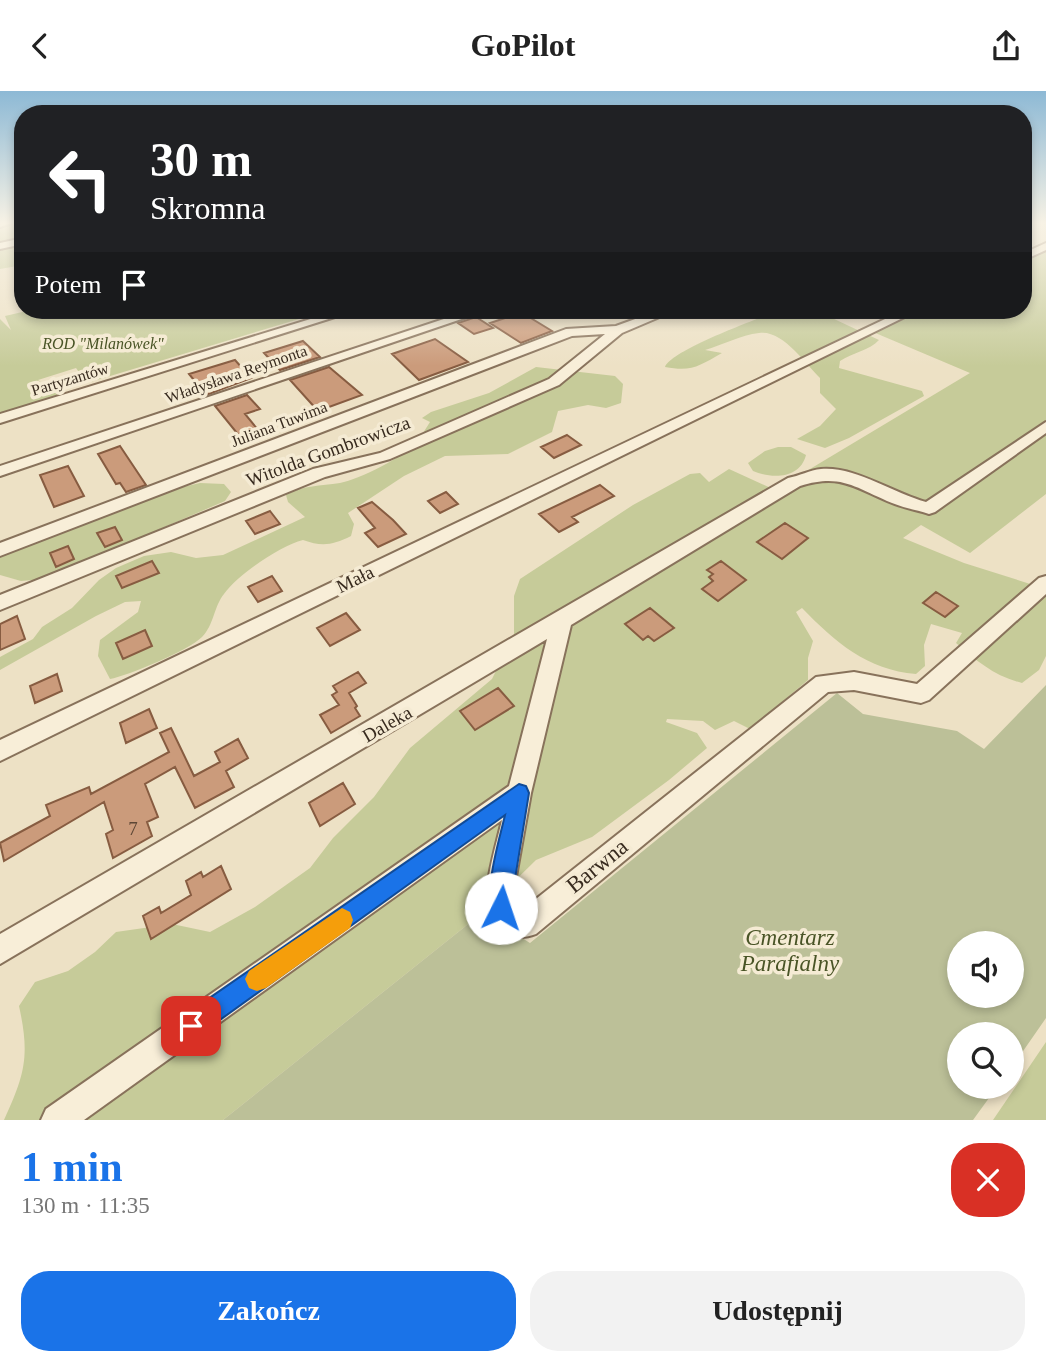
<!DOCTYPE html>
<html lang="pl">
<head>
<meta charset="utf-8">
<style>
  :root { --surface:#fff; --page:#f2f2f2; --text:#222; --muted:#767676; --accent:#1a73e8 }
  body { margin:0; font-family:"Times New Roman",serif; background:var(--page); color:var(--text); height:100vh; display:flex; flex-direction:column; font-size:26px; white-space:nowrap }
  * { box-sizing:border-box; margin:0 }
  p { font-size:23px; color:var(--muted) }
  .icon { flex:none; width:38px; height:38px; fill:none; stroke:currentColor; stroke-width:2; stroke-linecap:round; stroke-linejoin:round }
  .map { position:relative; height:1029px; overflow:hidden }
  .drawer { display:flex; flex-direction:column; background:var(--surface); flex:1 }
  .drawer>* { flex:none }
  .banner { position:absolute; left:14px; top:14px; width:1018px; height:214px; border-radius:28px; box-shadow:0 4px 10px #0003; background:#202124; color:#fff; overflow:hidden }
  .buttons { position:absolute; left:947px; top:840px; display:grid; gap:14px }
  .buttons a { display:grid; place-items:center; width:77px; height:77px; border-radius:50%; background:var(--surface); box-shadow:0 4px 10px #0003; font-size:35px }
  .pin { position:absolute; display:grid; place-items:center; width:60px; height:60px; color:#fff; margin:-30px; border-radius:14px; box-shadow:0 4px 10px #0006 }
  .me { position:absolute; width:77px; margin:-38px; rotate:4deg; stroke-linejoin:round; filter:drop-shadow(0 0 5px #0008) }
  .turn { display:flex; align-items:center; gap:24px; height:147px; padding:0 21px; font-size:32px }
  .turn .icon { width:91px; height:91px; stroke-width:2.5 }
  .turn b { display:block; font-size:49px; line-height:60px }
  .then { display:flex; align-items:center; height:66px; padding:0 21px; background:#0003; gap:14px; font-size:26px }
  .round { display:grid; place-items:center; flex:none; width:74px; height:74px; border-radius:28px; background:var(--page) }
  .head { display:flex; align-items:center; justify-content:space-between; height:119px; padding:0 21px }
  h1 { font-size:42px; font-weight:600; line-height:52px; color:var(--accent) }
  .action { display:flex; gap:14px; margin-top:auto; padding:14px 21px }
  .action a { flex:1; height:80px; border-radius:28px; background:var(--accent); color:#fff; font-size:28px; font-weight:600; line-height:80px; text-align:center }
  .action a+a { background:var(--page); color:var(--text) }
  header { display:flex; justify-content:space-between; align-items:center; height:91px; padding:0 21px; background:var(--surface); font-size:32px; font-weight:600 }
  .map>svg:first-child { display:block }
</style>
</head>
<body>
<header><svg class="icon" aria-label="back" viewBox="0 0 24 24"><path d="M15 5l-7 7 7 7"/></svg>GoPilot<svg class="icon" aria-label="share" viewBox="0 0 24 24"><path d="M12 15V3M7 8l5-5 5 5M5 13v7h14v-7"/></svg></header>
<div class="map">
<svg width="1046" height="1029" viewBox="0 0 1046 1029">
  <rect width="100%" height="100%" fill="#ede1c5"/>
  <path fill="#c6cb99" d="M0,131H23V174L0,178Z
    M1046,160V403L970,462L921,434L903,447L964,472L1046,498V565L1039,579L1022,592C994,585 977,570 956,552L962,542L931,533L924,554L925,575L916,583C867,579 835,551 802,517L796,521L813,550L808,567V589L750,638L734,630L715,639L703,630L667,628L666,631L697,642L707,657L669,689L592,746L536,769L482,822L223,1029H4C25,983 30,965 19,915L35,891L68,880L95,861L116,841L172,833L210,841L255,816L310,777L333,747L374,706L410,657L492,588L514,543V505L520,488L633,414L690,383L700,382L709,391L729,378L775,399L970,282L873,241L921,219H1024V171Z
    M31,219H329L87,292L76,277L38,289L63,308L0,328V228L11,239L5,225Z
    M780,219L817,220L879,249C870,259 852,262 840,270L839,277L922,300L924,305L849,347L825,357L797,348L820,335L836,318L820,302V287C806,273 782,238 759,242C741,244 722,254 705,259L722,262C699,275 692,281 665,276C673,258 758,228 780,219Z
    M536,276L615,285L623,293L621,312L606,317L588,314L558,320L552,341L508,363L445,365L404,385L348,422L354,433L351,445C333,454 322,456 303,449C280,455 237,484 224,503C214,515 214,534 202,546C189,559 128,585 110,588L98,565L100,549L138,521L141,510L125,511L96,525L0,579V566L33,548L42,536L72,517L99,489L116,477L144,465L171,461L196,467L223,464L305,426L288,411L286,404C304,394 320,395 340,392C360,388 404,366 418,350C422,344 426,337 430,331L422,327L431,321L489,302Z
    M778,356H791L806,364C800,388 772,388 753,380L748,372L765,360Z
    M200,392L224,393L231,401L225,410L44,488L21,490L0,484V465L174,398Z
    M1046,951V1029H993Z"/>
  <path fill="#bcc098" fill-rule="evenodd" d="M1046,594V927L1012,976V943H959V996H997L973,1029H223L482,822L530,852L837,602L863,623L957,640L984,658ZM959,852H1012V905H959Z"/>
  <path fill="#cb9b7b" stroke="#875c41" stroke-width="2" d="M517,223H524L552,240L521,252L490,232Z
    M476,226L493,237L474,243L458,232Z
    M435,248L468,271L419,289L392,263Z
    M303,250L320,266L280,279L264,262Z
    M235,269L251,287L206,304L189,283Z
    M329,276L362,304L318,320L290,289Z
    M247,304L260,318L245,323L263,345L245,352L215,315Z
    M567,344L581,354L554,367L541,356Z
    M120,355L146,394L126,401L120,392L116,393L98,363Z
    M68,375L84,405L54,416L40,384Z
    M600,394L614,405L572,426L578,431L559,441L539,423Z
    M446,401L458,413L440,422L428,410Z
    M372,411L393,429L406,443L378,456L365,442L375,437L358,417Z
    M270,420L280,433L255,443L246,430Z
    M785,432L808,447L782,468L757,451Z
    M115,436L122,449L105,456L97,442Z
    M68,455L74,468L56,476L50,462Z
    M152,470L159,482L122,497L116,485Z
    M721,470L746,489L718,510L702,498L713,490L709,486L713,483L707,479Z
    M272,485L282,500L258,511L248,496Z
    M936,501L958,515L945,526L923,512Z
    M650,517L674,537L654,550L648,545L643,549L625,533Z
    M346,522L360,539L330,555L317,537Z
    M17,525L25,548L0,559V533Z
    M145,539L152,555L123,568L116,552Z
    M358,581L366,592L349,602L357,615L355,617L360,625L331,642L320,624L339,614L332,604L337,601L333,595Z
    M57,583L62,600L35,612L30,595Z
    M498,597L514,615L475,639L460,620Z
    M149,618L157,637L126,652L120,632Z
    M171,637L194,685L220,671L215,661L238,648L248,667L226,680L234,696L195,717L175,676L145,693L158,726L147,731L152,745L113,767L106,743L113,739L104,711L4,770L0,752L50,725L46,714L89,696L91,703L169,661L160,642Z
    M343,692L355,713L320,735L309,712Z
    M221,775L231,798L151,848L143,825L159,816L161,822L191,804L186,790L201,781L203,786Z"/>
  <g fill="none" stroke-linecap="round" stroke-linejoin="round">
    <defs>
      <path id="minor" d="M0,131H14L0,136Z
        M23,147V153L0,158V152Z
        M1046,152V159L1024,169V162Z
        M340,219H357L0,332V323Z
        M471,219H488L0,385V375Z
        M660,219H676L622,242L559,294L390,368L325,386L0,519V504L313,378L380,362L549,288L605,243L572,245L0,465V452L566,238L616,235Z
        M904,219H919L0,670V649Z
        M1046,331V342L935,421L929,423C917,419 904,417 892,412C855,397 842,382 800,395L571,534L531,702L514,797V812L522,819L816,586L854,581L917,593L1039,487L1046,485V503L929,609L921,612L854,599L828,601L536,843C523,848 511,848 501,837C496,832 491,827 489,820C482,797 497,752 502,729L84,1029H41L46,1018L509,695L547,548L0,873V843L788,387C799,385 810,379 821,378C855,375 893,402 926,411Z"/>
    </defs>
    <use href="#minor" stroke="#88725b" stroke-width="4"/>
    <use href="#minor" fill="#f8eed8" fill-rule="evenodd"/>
  </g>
  <linearGradient id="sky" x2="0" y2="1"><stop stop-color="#8db9d5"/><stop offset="0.48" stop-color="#f7f2e5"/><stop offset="1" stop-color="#f7f2e5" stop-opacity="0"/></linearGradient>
  <rect width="1046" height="275" fill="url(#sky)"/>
  <path fill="#1a73e8" stroke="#114b97" stroke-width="2" d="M519,693L526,695L529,702L509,825L501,828L494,825C483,799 499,751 505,724L199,944L191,947L182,944L178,935L182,926Z"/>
  <path fill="#f59e0b" d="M342,817L350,821L353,829L350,837L266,897L257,900L249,897L245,888L249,880Z"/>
  <g text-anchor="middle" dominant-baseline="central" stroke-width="7" stroke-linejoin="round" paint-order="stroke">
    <g font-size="16" font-style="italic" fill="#495426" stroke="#f5ebd4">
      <text x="103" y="252">ROD "Milanówek"</text>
    </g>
    <g font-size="16" fill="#382b1f" stroke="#f5ebd4">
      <text transform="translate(236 283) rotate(-19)">Władysława Reymonta</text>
      <text transform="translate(70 288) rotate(-17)">Partyzantów</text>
      <text transform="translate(279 333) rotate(-21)">Juliana Tuwima</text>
    </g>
    <g font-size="19" fill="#382b1f" stroke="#f5ebd4">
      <text transform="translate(328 360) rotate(-20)">Witolda Gombrowicza</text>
      <text transform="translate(355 488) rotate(-26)">Mała</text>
      <text transform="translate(387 633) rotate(-30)">Daleka</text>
    </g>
    <g font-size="19" fill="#5d4736">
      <text x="133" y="737">7</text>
    </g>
    <g font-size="23" fill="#382b1f" stroke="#f5ebd4">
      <text transform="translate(597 775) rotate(-39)">Barwna</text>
    </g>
    <g font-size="23" font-style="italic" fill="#495426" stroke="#f5ebd4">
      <text x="790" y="846">Cmentarz<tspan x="790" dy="26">Parafialny</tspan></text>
    </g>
  </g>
</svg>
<div class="buttons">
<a><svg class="icon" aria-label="sound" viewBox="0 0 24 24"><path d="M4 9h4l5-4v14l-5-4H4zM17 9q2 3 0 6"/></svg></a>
<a><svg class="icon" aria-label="search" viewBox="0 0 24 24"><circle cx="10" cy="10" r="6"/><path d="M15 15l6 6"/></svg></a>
</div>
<div class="pin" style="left:191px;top:935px;background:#d93025"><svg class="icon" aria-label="arrive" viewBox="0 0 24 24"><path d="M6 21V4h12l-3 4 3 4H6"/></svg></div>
<svg class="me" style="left:501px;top:817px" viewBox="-20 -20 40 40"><circle r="19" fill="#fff"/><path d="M0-13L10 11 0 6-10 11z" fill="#1a73e8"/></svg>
<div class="banner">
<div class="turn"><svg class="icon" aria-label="left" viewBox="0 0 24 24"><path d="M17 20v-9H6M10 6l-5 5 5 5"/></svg><div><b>30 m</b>Skromna</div></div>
<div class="then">Potem<svg class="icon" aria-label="arrive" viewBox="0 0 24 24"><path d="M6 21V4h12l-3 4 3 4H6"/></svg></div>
</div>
</div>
<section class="drawer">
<div class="head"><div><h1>1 min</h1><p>130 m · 11:35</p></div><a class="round" style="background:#d93025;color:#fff"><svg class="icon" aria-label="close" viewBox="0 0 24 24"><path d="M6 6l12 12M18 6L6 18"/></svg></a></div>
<div class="action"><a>Zakończ</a><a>Udostępnij</a></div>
</section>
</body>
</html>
